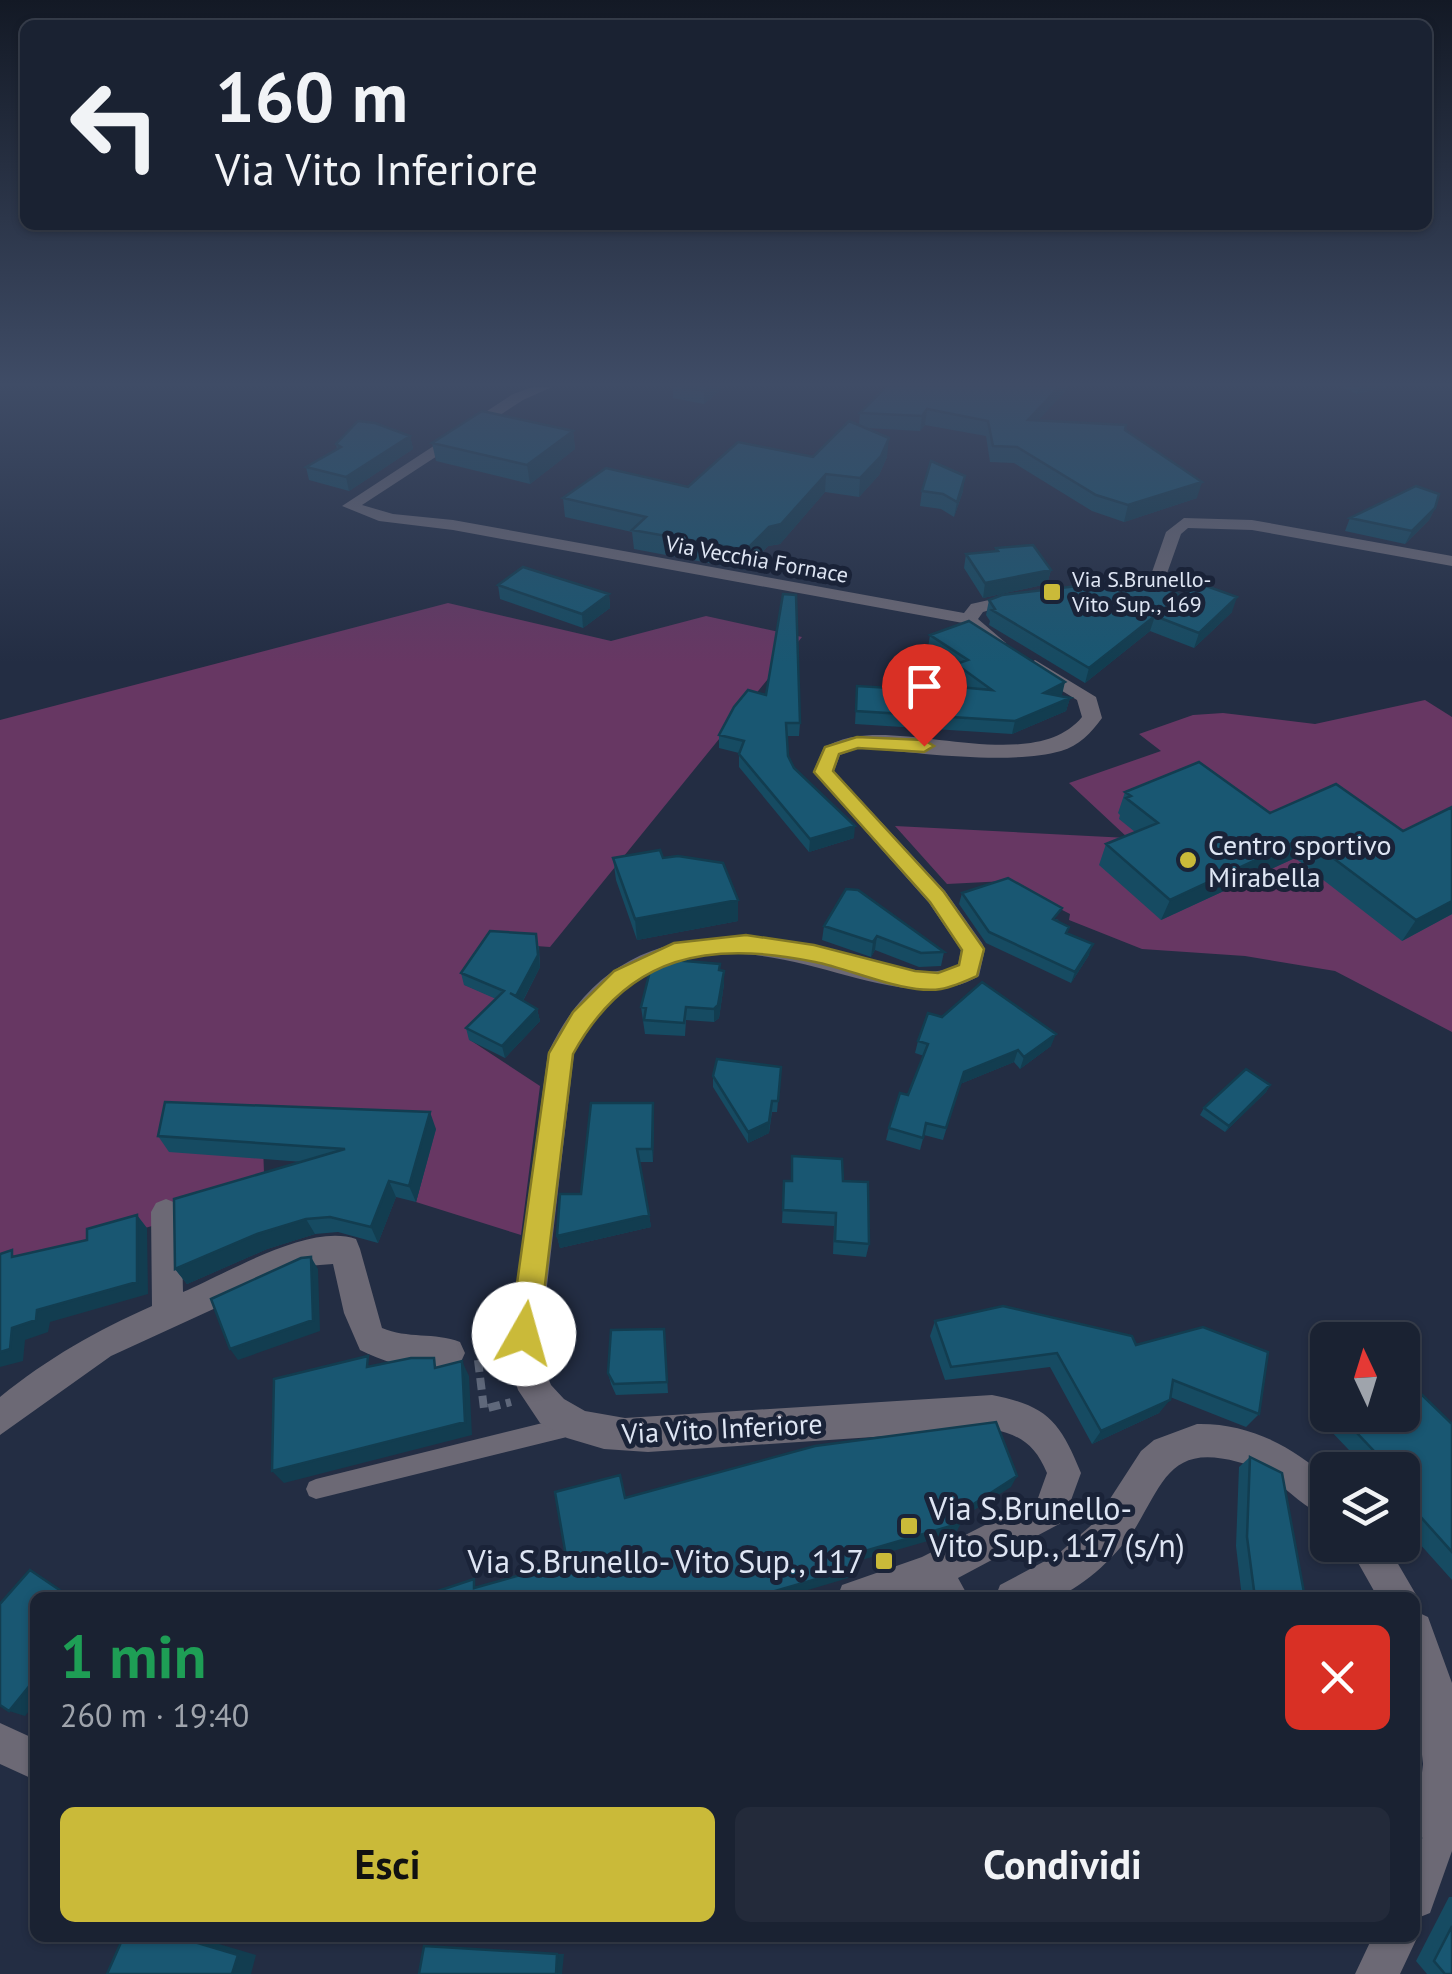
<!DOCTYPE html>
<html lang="it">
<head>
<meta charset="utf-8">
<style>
  :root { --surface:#1a2232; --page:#232a3a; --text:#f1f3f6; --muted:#9fa4ac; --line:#383f4d; --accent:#caba39 }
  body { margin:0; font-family:"PT Sans",sans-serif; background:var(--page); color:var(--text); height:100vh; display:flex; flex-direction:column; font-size:38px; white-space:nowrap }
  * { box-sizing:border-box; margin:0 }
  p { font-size:32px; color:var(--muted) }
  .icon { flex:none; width:55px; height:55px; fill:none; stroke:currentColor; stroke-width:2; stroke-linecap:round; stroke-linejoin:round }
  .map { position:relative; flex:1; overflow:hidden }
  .sheet { position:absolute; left:30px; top:1592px; width:1390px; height:350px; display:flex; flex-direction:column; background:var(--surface); border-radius:15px; box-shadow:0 2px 8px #0004,0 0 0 2px var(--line) }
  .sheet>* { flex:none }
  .top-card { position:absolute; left:20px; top:20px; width:1412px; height:210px; border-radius:15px; box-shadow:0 2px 8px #0004,0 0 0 2px var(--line); background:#1a2232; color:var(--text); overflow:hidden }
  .needle { width:65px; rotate:356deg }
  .buttons { position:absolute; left:1310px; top:1322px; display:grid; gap:20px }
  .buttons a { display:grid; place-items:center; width:110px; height:110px; border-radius:15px; background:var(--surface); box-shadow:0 2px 8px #0004,0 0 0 2px var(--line); font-size:50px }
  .pin { position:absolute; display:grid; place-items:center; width:85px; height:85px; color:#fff; margin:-102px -42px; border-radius:50% 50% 50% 0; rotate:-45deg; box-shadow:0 0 10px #0007 }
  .pin .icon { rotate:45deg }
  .me { position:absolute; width:110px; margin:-55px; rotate:7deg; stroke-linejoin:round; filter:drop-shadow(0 0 8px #0008) }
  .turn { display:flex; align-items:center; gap:35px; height:210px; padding:0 30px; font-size:45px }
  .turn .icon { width:130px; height:130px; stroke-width:2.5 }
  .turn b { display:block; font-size:70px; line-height:85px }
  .round { display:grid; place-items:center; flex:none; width:105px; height:105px; border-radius:15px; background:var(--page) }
  .summary { display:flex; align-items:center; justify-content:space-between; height:170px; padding:0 30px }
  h1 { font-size:60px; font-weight:700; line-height:75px; color:#1e9e55 }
  .primary-button { display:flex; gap:20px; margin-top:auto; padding:20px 30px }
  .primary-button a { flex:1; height:115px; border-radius:15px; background:var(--accent); color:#111; font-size:40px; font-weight:700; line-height:115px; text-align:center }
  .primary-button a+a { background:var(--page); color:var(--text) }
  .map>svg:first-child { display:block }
</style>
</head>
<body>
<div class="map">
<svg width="1452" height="1974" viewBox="0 0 1452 1974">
  <rect width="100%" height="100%" fill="#232d43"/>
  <path fill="#673763" d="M448,603L611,641L706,616L802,637L550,947L493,943L465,985L507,1003L470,1040L540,1086L521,1235L416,1202L435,1129L263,1146L264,1173L152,1226L0,1270V720Z
    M1425,700L1452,717V1032L1335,971L1245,956L1142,949L1069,920L1070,914L1006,881L947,884L895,826L1128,838L1069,783L1161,751L1139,734L1193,715L1223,713L1315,724Z"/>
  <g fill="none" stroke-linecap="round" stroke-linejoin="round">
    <path stroke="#5f687b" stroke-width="8" stroke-dasharray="12 6" stroke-linecap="butt" d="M478,1360L484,1409L511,1402"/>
    <path fill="#6c6975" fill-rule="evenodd" d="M571,1416L578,1419L581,1426L578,1433L571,1436L316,1499L309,1496L306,1489L309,1482L316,1479Z"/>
    <path fill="#6c6975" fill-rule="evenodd" d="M533,387H552L523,400L362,505L393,514L453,520L964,613L971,604L1020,593L1029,598L983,612L978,619L1006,643L997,649L971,634L963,623L453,530L379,521L342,506L513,394Z
      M1184,518L1252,520L1452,556V566L1252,530L1188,528L1181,534L1165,579L1144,590L1118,591V583L1134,581L1152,572L1166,532Z
      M1035,660L1096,697L1102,718C1091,733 1079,746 1061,751C1007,766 916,752 859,748L840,755L834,771L945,891L982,943L985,949L979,976C889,1030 755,897 633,984C608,1002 587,1025 574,1053L539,1355L551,1385L564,1399L585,1411L625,1418L992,1395C1048,1406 1060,1422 1081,1473L1063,1522L958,1578L969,1598H926L923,1593L910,1598H837L842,1585L922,1557L1038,1498L1047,1473C1035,1445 1021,1435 992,1429L648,1452L604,1449L567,1438L540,1423L518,1390L507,1355L548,1053C609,921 731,925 853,956C885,964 927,981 958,965L961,950L929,903L813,772L824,747C833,743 844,738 854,737C917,725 1036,773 1082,717L1077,700L1028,670L1026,666Z
      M166,1199L176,1203L181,1212L183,1292C226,1274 310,1222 356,1239L360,1249L382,1328C407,1339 435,1332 460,1342L465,1353L460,1364C428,1377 389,1364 360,1350L344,1313L333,1264L307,1266L111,1356L0,1435V1397C48,1358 96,1331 152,1306L151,1212L156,1203Z
      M1197,1424C1248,1423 1290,1445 1328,1478V1518C1294,1504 1275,1471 1238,1462C1172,1444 1164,1480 1136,1527C1120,1552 1085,1587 1056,1597C1039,1602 1013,1598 995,1598L1000,1585L1058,1554L1095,1522L1141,1451L1154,1440Z
      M1348,1545H1387L1418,1598L1415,1606V1598H1378Z
      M1415,1611L1428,1617L1452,1683V1851L1430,1913L1415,1919V1834L1423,1764L1415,1689Z
      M0,1723L35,1739V1780L0,1764Z
      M1415,1934L1417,1938L1400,1974H1355L1372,1938H1415Z"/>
  </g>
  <path fill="#164b62" d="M673,387H724L704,404L673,398Z
    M886,387H1069L1038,420L1125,430L1197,498L1124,522L1092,511L1014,463L990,462L986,436L925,425L920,431L866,428L887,457L879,475L859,497L825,492L780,544L768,546L746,570L634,549L632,532L565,517L563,498L688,487L813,457L859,425L860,413Z
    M1340,387H1385L1357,394Z
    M573,431L575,449L530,484L436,461L432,443Z
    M410,436L413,449L349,491L309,480L306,467L337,449L336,444Z
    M922,491H963L954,517L941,509L920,506Z
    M1435,508L1429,520L1405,544L1345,531L1350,518Z
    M996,548L1051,570L1047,584L983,598L964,568L966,554L995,551Z
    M498,585L609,594L610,608L583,628L500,599Z
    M1182,597L1232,612L1194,648L1150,631L1085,683L989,625L990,621L986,615L989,600Z
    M930,635L1062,695L1060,696L1070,698L1066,711L1012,734L855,724L857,686L924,690L969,688L954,677L956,667L928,648Z
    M734,707L800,723L799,736H786L788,756L794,768L854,838L809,852L739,767V753L719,748V735Z
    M1125,792L1270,813L1452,914L1402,941L1295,858L1161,920L1099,865L1106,844L1135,832L1119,819L1120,815L1118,813Z
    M613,858H663L738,900V921L637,940L616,880Z
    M846,889L944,952L941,966L919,967L875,950L871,957L822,940L824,926Z
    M962,893L1059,920L1057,921L1067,933L1089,955L1071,983L986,943L959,904Z
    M539,946L540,967L523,1001L537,1009L540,1021L505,1058L469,1040L466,1028L496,999L464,985L461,973Z
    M720,970L724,971V984L719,1018L714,1022L686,1020L685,1036L645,1034L641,1007Z
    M918,1041L1051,1046L1020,1069L1014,1062L960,1084L943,1140L924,1135L920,1150L886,1140L889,1128L908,1095L924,1056L915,1053Z
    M781,1067L777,1112H772L769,1133L748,1143L713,1087V1076Z
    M1270,1085L1266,1092L1225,1132L1200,1115L1204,1108Z
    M654,1116L653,1162H640L651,1227L560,1248L557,1236L581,1194Z
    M436,1129L416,1202L396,1197L378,1243L338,1232L315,1234L267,1249L187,1284L175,1269L303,1162L169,1152L158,1136Z
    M792,1156L843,1181L869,1244L866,1257L833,1254L834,1226L782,1223L784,1181H791Z
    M935,1321L1136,1345L1259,1414L1246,1427L1170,1397L1159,1413L1092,1444L1050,1367L945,1380L930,1336Z
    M664,1329L668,1393L616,1395L611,1384L608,1373Z
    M1328,1360V1415H1402L1452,1424V1580L1402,1524V1470H1368L1308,1407Z
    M1250,1457L1305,1598H1242L1236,1546L1239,1467Z
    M1449,1897H1452V1974H1427L1416,1961Z"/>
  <path fill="#123d50" d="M709,387H724L704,404V391Z
    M1059,387H1069L1025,435L1028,420Z
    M1360,387H1385L1357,394Z
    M927,409L925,425L920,431L922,416Z
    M573,431L575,449L530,484L527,465Z
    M410,436L413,449L349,491L346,477Z
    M889,438L887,457L879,475L859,497L860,478Z
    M826,474L825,492L780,544L768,546L746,570V550L769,527Z
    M965,476L963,491L954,517L957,502Z
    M1202,482L1197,498L1124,522L1128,505Z
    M1435,508L1429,520L1405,544L1412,531Z
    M1051,570L1047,584L983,598L985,583Z
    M609,594L610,608L583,628L582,614Z
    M1237,597L1232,612L1194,648L1199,633Z
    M1155,616L1150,631L1085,683L1089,668Z
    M1065,682L1062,695L1041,705L1044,693Z
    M1070,698L1066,711L1012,734L1015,721Z
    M855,826L854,838L809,852L810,839Z
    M1305,837L1295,858L1161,920L1170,900Z
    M738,900V921L637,940L635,919Z
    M1452,901V914L1402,941L1416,920Z
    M536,934L540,967L519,1008L516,996Z
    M877,936L875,950L871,957L873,942Z
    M1093,944L1089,955L1071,983L1075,972Z
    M724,971V984L719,1018L714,1022V1009Z
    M537,1009L540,1021L505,1058L502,1046Z
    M1056,1034L1051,1046L1020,1069L1024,1057Z
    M1018,1050L1014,1062L960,1084L943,1140L964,1072Z
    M1270,1085L1266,1092L1225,1132L1229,1126Z
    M772,1101L769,1133L748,1143V1132Z
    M653,1103L654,1116L653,1162L652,1149Z
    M430,1112L436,1129L416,1202L409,1186Z
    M389,1181L396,1197L378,1243L371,1227Z
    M137,1215L147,1228L148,1294L50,1322L48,1332L25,1340L23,1361L0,1367V1352L12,1328L37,1310Z
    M649,1215L651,1227L560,1248L557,1236Z
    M306,1219L315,1234L267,1249L187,1284L175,1269L257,1234Z
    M311,1257L318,1269L320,1331L238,1360L230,1349Z
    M462,1361L469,1376L472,1435L284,1483L272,1471Z
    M1170,1400L1159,1413L1092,1444L1101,1431Z
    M1017,1476L1011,1487L952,1524L958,1514Z
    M961,1523L956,1533L851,1563L854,1554Z
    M858,1567L855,1576L781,1598H751Z
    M30,1570L45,1579L72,1597L51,1598Z
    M35,1679V1704L25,1716L9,1711Z
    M181,1938H199L256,1955L251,1974H232Z
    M557,1954H564L562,1974H556Z"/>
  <path fill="#195772" stroke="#123d50" stroke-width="2.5" d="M682,387H709L704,391Z
    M886,387H1059L1028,420L1126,425L1125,430L1202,482L1128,505L1096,495L1017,447L993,446L988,421L927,409L922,416L860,413Z
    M482,411L573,431L527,465L432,443Z
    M358,421L375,423L410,436L346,477L306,467L341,447L336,444Z
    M849,421L889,438L881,456L860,478L826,474L781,524L769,527L746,550L632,530L646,517L563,498L606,468L688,487L738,442L813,457Z
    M931,461L965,476L957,502L943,494L922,491Z
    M1416,486L1439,494L1435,508L1412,531L1350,518Z
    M1033,545L1051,570L985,583L966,554L998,551L996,548Z
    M523,567L609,594L582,614L498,585Z
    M1154,577L1182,597L1198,583L1237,597L1199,633L1155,616L1089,668L992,610L995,609L989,600L1002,595Z
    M783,594L796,595L800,723H786L788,756L794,768L855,826L810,839L739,754L744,741L719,735L734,707L748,690L766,695Z
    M969,621L1065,682L1044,693L1070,698L1015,721L856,711L857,686L924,690L925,684L992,690L956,664L968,660L930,635Z
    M1199,762L1270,813L1336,784L1403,831L1452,807V901L1416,920L1305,837L1170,900L1106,844L1158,823L1126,798L1131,796L1125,792Z
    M660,850L663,858L678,856L723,863L738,900L635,919L613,858Z
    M1008,878L1062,908L1053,919L1069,927L1066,933L1093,944L1075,972L989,932L962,893Z
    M846,889L858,890L944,952L921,953L877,936L873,942L824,926Z
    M490,931L536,934L538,955L516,996L510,993L537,1009L502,1046L466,1028L504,991L461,973Z
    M661,959L720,964L719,970L724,971L718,1005L714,1009L686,1007L684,1023L644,1020L646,1008L641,1007L652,963Z
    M982,982L1056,1034L1024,1057L1018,1050L964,1072L946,1128L926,1123L923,1138L889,1128L900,1093L908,1095L928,1044L918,1041L928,1013L942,1017Z
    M717,1059L781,1067L778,1101H772L769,1122L748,1132L713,1076Z
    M1246,1069L1270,1085L1229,1126L1204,1108Z
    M165,1102L430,1112L409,1186L389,1181L371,1227L330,1217L306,1219L257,1234L175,1269L174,1199L345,1149L158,1136Z
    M591,1103H653L652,1149H637L649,1215L557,1236L560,1194H581Z
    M792,1156L842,1159L843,1181L868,1182L869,1244L835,1241L836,1213L783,1210L784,1181H792Z
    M137,1215V1282L37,1310L36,1320L12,1328L10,1349L0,1352V1254L12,1250V1257L87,1240V1229Z
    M311,1257L313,1320L230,1349L211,1299L301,1258Z
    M1003,1306L1132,1336L1136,1345L1203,1327L1268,1352L1259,1414L1173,1380L1170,1400L1101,1431L1057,1353L951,1367L935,1321Z
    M664,1329L667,1382L614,1384L608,1373L611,1330Z
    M368,1356L367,1367L411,1358H434L435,1368L462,1361L465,1422L272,1471L274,1379Z
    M1328,1379V1402L1321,1395Z
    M1419,1392L1452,1424V1552L1402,1496V1470H1392L1340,1415H1402V1401Z
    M996,1422L1017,1476L958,1514L961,1523L854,1554L858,1567L751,1598H417L474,1579V1588L567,1562L555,1492L620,1475L625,1498L815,1446Z
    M1250,1457L1282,1473L1305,1598H1255L1247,1537Z
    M30,1570L58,1589L51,1598H35V1679L9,1711L0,1705V1604Z
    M1415,1824L1418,1828L1421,1838L1415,1844Z
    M1452,1926V1974H1445L1434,1961Z
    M123,1938H181L238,1955L232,1974H107Z
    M424,1946L557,1954L556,1974H419Z"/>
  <linearGradient id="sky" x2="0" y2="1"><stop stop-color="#131925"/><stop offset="0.58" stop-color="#3f4c66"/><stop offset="1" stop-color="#3f4c66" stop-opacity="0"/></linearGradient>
  <rect width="1452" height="663" fill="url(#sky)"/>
  <path fill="#caba39" stroke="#837925" stroke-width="2.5" d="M857,737L924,740L934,746L924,752L858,748L839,754L833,771L944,892L984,949L977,976C966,981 953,987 941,989C906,995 851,969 815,962C710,940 628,954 573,1054L539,1334L534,1344L524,1348L514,1344L510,1334L549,1053L573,1012L614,971L674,943L746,935L814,945L915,971L938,973L959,965L962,950L930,902L814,772L825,747Z"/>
  <g fill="#caba39" stroke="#1a2338" stroke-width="4">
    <rect x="1042" y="582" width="20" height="20" rx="5"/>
    <circle cx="1188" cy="860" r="10"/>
    <rect x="899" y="1516" width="20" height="20" rx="5"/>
    <rect x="874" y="1551" width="20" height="20" rx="5"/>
  </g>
  <g text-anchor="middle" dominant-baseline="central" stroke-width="10" stroke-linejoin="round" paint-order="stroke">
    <g font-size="22" fill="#dee5f3" stroke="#1a2338">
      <text transform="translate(757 559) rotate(10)">Via Vecchia Fornace</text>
    </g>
    <g font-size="22" fill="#dee5f3" stroke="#1a2338" text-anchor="start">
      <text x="1072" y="579">Via S.Brunello-<tspan x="1072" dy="25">Vito Sup., 169</tspan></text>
    </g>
    <g font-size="28" fill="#dee5f3" stroke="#1a2338" text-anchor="start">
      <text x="1208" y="844">Centro sportivo<tspan x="1208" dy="32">Mirabella</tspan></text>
    </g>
    <g font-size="28" fill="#dee5f3" stroke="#1a2338">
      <text transform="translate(722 1428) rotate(-3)">Via Vito Inferiore</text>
    </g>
    <g font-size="32" fill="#dee5f3" stroke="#1a2338" text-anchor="start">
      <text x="929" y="1508">Via S.Brunello-<tspan x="929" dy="37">Vito Sup., 117 (s/n)</tspan></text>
      <text x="864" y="1561" text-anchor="end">Via S.Brunello- Vito Sup., 117</text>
    </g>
  </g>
</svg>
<div class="buttons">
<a><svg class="needle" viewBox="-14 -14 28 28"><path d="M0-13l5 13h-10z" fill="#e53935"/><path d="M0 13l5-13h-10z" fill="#9fa4ac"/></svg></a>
<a><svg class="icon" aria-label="layers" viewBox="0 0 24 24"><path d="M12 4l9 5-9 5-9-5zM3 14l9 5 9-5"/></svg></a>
</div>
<div class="pin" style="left:924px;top:746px;background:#d93025"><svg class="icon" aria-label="arrive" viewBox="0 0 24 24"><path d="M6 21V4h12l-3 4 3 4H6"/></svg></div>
<svg class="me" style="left:524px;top:1334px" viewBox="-20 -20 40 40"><circle r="19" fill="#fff"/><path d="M0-13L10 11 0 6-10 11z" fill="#caba39"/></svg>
<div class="top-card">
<div class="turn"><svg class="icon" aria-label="left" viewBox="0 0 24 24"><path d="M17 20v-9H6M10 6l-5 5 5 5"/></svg><div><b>160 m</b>Via Vito Inferiore</div></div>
</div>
<section class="sheet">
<div class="summary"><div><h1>1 min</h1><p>260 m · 19:40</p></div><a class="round" style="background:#d93025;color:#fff"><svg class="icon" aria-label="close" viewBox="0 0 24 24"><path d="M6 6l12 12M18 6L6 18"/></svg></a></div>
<div class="primary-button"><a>Esci</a><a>Condividi</a></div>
</section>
</div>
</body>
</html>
